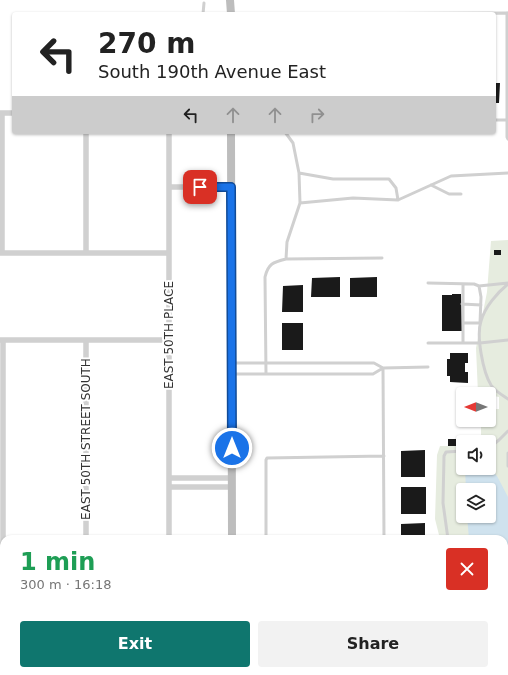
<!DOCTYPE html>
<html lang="en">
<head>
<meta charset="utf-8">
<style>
  :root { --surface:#fff; --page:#f2f2f2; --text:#222; --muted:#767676; --accent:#0f766e }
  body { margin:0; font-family:"DejaVu Sans",sans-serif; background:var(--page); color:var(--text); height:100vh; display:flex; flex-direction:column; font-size:15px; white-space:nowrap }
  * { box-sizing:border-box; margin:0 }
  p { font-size:13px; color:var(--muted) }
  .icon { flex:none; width:22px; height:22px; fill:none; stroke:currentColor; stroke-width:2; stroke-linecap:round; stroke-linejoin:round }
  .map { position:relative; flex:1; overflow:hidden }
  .details { position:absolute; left:0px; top:535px; width:508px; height:140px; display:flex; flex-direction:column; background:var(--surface); border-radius:12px 12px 0 0; box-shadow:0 1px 3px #0004 }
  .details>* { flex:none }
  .top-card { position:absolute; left:12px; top:12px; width:484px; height:122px; border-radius:4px; box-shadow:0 1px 3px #0004; background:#fff; color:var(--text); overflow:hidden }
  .needle { width:26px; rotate:270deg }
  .tools { position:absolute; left:456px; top:387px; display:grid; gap:8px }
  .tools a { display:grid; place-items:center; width:40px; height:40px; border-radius:4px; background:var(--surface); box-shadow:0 1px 3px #0004; font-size:20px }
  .pin { position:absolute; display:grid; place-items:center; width:34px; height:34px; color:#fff; margin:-17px; border-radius:8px; box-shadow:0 2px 6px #0006 }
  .me { position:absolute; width:44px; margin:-22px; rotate:0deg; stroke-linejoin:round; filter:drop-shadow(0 0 3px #0008) }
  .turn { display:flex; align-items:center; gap:14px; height:84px; padding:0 20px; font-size:18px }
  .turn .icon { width:52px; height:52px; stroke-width:2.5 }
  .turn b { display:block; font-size:28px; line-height:34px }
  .lanes { display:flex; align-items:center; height:38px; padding:0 20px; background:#0003; justify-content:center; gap:20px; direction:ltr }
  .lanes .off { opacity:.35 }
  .round { display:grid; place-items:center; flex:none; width:42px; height:42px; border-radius:4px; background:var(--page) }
  .overview { display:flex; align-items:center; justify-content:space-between; height:68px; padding:0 20px }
  h1 { font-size:24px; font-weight:700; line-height:30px; color:#1e9e55 }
  .cta { display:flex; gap:8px; margin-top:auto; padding:8px 20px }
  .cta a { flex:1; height:46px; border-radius:4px; background:var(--accent); color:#fff; font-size:16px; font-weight:700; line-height:46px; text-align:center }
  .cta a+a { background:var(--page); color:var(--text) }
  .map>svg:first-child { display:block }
</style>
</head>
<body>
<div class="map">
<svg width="508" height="675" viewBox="0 0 508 675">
  <rect width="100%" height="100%" fill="#fff"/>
  <path fill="#e6ecdf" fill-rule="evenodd" d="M508,240V675H401L404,671H504V539H440L435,519L437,455L440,446H463V468H489V442H481V420H489V409H499V397L489,395V394H478L476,348L487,292L491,241ZM463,490H489V516H463Z"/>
  <path fill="#cfe2ee" d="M465,468L490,469L497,476L508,497V621H504V539H469L467,516H489V490H466Z
    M409,671H450L448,675H406Z"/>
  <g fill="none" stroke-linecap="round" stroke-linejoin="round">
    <path stroke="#cfe2ee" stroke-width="2" d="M504,645L508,644
      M504,661L508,662"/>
  </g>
  <path fill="#1a1a1a" d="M494,83H500L499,103H494Z
    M494,250H501V255H494Z
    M340,277V297H311L312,278Z
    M377,277V297H350V278Z
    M303,285V312H282L283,286Z
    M452,294H461L462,331H442V295H452Z
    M282,323H303V350H282Z
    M450,353H468V363H465V372H468V383L450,382V376H447V359H450Z
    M448,439H475V442H463V446H448Z
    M425,450V477H401V451Z
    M401,487H426V514H401Z
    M425,523V539H401V524Z
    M2,642H4V659H3Z
    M363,671H390L387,675H359Z"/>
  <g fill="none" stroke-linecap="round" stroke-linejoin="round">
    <path stroke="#d0d0d0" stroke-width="3" d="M507,13V137L508,139
      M203,14L204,3
      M274,14L508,13
      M494,120H507
      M285,132L293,143L299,173L300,203L287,242L286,259
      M299,173L333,179H389L396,188L398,200
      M431,185L449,194H461
      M300,203L353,198L398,200L451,176L508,173
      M428,283L474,284L479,286L481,297L480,323H463
      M463,284V343
      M508,284C497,293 485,307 481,321C476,336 483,372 491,385C495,391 502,395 508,399
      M479,286L508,283
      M462,304L481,305
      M428,343H480L508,340
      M233,363H374L383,368L384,539
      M233,374H373L383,368L428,367
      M266,374L265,277C268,264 273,262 286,259L382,258
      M489,448L499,440L508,431
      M508,453V466
      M266,539V460L267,458L384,456
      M448,539L443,503L444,456L446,452L463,451
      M504,633H508
      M266,671V675
      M498,671L499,675
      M327,675L331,671"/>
    <path stroke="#d0d0d0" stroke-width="5.5" d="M0,113H14
      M2,113V253
      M86,132V253
      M169,132V539
      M169,187H231
      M0,253H169
      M0,340H169
      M3,340V588
      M86,340V539
      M170,478H232
      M170,487H232"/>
    <path stroke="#bdbdbd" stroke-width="8" d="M230,0L231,14
      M231,132L232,539
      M232,675V671"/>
  </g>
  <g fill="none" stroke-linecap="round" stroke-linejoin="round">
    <defs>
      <path id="route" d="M200,187H231L232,448"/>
    </defs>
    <use href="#route" stroke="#114b97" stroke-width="10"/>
    <use href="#route" stroke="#1a73e8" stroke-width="7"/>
  </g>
  <g text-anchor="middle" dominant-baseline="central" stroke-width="4" stroke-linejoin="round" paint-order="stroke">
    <g font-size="12" fill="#333" stroke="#fff">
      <text transform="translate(169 335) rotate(-90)">EAST 50TH PLACE</text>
      <text transform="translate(86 439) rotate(-90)">EAST 50TH STREET SOUTH</text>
    </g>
  </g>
</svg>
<div class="tools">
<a><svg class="needle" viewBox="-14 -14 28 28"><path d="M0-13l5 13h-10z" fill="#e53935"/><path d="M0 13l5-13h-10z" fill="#767676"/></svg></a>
<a><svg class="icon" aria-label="sound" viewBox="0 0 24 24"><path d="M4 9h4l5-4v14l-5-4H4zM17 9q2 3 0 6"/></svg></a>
<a><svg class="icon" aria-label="layers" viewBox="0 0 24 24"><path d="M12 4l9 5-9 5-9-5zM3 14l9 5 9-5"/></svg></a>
</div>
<div class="pin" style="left:200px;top:187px;background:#d93025"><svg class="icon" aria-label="arrive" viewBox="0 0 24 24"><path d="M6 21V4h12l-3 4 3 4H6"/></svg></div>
<svg class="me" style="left:232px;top:448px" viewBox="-20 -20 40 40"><circle r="17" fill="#1a73e8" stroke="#fff" stroke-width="3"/><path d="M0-11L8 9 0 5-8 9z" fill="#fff"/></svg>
<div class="top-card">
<div class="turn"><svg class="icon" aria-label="left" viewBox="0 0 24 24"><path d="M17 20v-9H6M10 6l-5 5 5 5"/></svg><div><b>270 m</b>South 190th Avenue East</div></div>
<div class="lanes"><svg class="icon" aria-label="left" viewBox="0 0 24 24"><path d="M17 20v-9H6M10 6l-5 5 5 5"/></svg><svg class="icon off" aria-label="ahead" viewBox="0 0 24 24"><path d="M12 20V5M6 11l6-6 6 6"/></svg><svg class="icon off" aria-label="ahead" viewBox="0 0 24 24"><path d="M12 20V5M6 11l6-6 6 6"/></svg><svg class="icon off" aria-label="right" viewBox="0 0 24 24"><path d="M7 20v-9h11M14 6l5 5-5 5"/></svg></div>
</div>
<section class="details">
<div class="overview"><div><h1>1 min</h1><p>300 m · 16:18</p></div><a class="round" style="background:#d93025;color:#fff"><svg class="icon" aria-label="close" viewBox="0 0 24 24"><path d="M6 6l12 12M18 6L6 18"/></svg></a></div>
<div class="cta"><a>Exit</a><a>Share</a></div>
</section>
</div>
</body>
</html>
